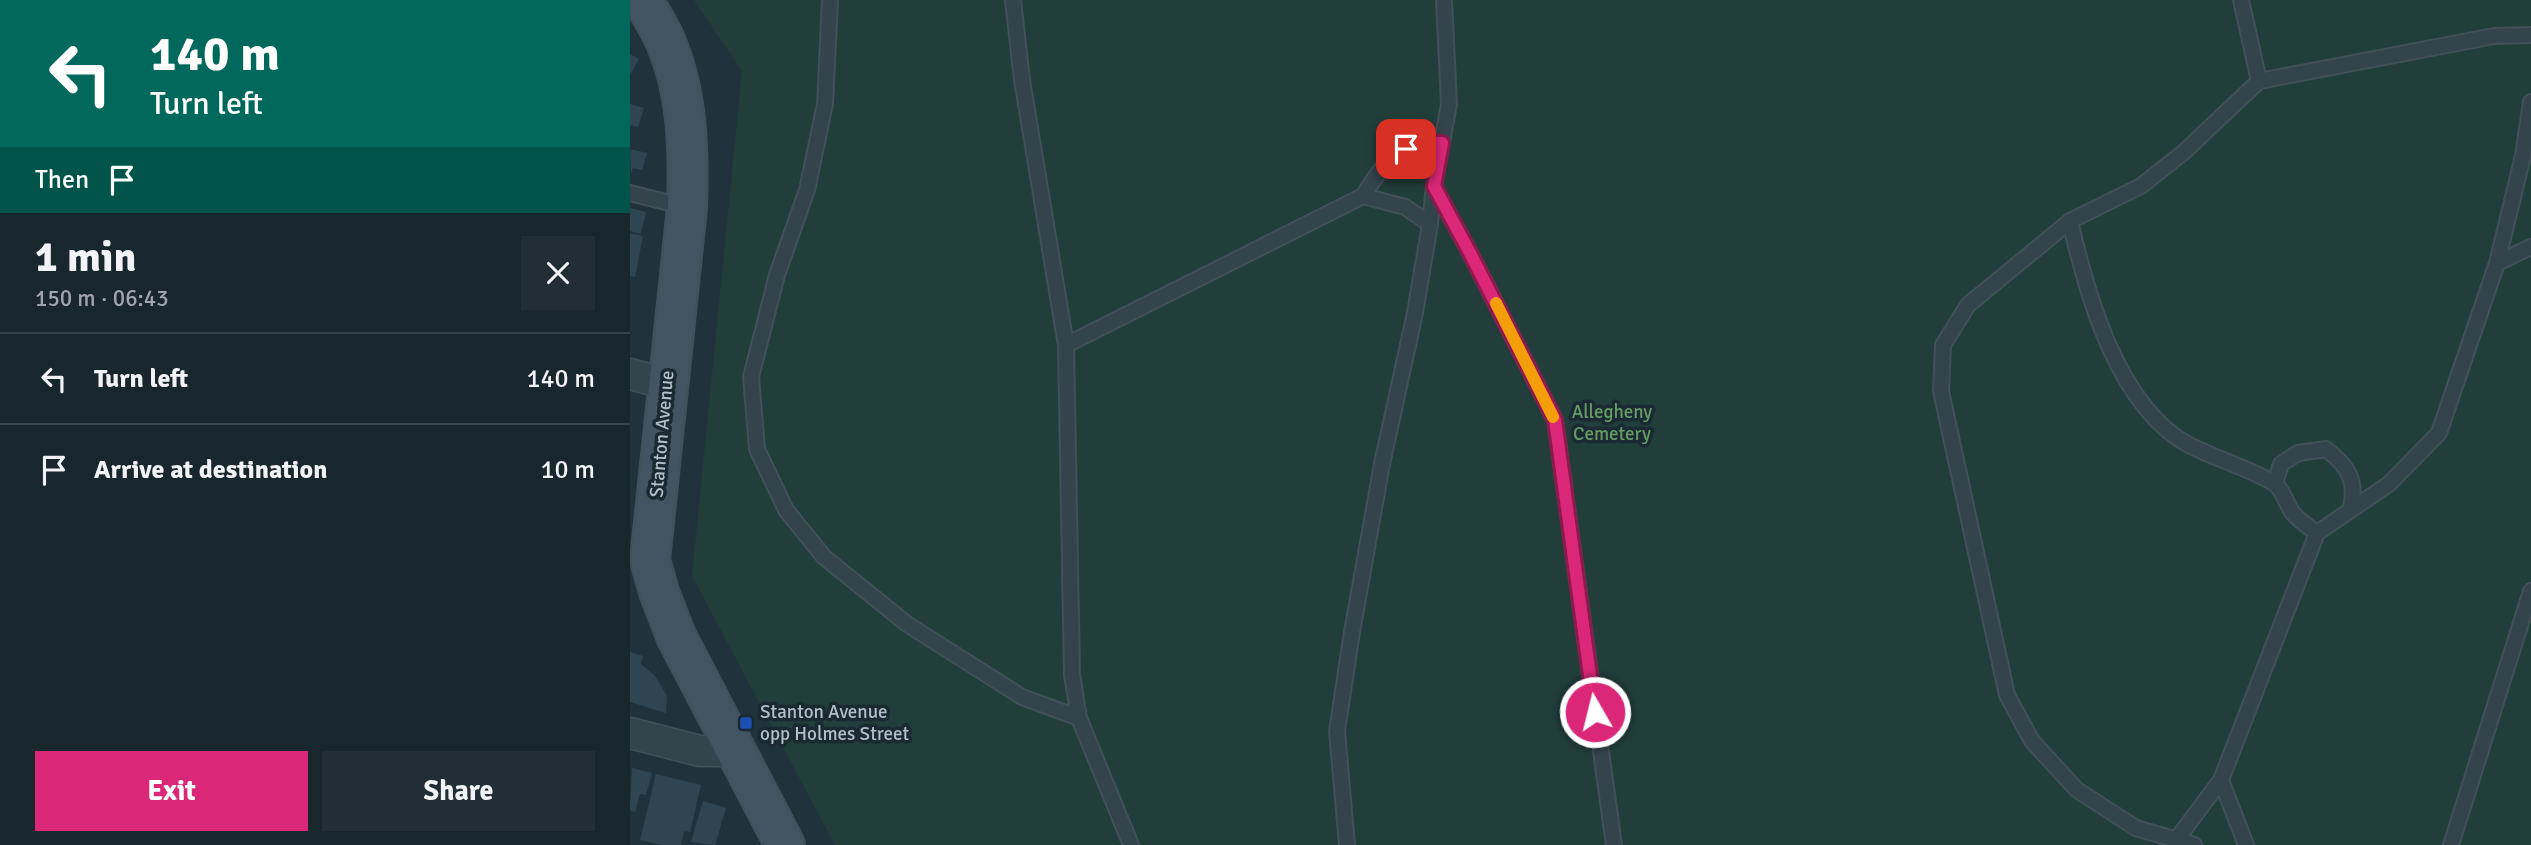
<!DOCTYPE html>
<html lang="en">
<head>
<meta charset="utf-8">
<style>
  :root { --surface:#18262e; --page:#212e36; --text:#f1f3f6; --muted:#9fa5aa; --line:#36434a; --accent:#db2777 }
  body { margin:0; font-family:Signika,sans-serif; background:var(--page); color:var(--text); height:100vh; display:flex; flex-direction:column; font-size:26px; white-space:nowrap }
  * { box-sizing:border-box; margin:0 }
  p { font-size:23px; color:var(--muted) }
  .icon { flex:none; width:38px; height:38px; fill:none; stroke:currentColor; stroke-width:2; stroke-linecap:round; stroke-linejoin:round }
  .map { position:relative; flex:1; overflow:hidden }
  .panel { display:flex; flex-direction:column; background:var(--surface); width:630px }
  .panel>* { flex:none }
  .top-card { background:#00695c; color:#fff; overflow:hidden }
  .pin { position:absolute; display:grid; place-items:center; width:60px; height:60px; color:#fff; margin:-30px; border-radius:14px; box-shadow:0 4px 10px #0006 }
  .me { position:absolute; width:77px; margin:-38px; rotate:352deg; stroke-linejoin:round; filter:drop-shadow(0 0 5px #0008) }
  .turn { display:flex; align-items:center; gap:24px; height:147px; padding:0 35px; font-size:32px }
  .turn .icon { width:91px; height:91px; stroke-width:2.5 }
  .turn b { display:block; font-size:49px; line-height:60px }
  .then { display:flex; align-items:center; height:66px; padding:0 35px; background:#0003; gap:14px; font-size:26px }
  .round { display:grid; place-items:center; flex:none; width:74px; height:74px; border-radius:0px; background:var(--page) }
  .overview { display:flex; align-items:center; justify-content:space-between; height:119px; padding:0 35px }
  h1 { font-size:42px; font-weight:800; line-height:52px }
  .primary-button { display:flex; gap:14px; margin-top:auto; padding:14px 35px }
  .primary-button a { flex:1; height:80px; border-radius:0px; background:var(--accent); color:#fff; font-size:28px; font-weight:800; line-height:80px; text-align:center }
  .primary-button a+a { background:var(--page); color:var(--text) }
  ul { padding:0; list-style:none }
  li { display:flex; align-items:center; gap:21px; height:91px; padding:0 35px; border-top:2px solid var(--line) }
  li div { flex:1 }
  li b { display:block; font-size:26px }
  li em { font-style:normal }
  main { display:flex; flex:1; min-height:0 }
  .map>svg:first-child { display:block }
</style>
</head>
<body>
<main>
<section class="panel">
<div class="top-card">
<div class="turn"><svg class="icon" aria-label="left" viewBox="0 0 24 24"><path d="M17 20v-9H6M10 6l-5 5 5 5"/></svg><div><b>140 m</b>Turn left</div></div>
<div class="then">Then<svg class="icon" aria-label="arrive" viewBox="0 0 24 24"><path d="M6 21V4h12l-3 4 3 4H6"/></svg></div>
</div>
<div class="overview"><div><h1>1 min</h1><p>150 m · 06:43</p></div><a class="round"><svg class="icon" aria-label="close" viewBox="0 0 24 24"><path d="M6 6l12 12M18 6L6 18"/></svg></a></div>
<ul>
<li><svg class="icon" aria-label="left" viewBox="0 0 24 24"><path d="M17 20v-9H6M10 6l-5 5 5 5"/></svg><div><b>Turn left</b></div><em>140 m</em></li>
<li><svg class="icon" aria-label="arrive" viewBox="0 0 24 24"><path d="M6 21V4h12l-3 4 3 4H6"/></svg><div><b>Arrive at destination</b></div><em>10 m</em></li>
</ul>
<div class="primary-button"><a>Exit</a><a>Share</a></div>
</section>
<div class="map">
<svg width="1901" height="845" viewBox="0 0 1901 845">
  <rect width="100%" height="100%" fill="#20333d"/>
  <path fill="#223e3b" d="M64,0H1901V845H205L62,576L112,71Z"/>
  <path fill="#2f4652" d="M0,54L9,59L0,75Z
    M0,104L14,108L8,127L0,125Z
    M0,149L17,153L12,170L3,168L1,174Z
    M0,208L16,212L11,234L0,231Z
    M0,233L13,236L5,277L0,276Z
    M0,652L13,656L11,664L25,676L37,696L36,713L0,702Z
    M2,768L22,773L16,795L10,794L5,812L0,810Z
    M26,774L71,785L60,832L54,831L51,845H32L10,840Z
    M73,801L96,808L85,845L61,842Z"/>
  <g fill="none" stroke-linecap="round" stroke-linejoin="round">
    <defs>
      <path id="lane" d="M200,0L195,104L177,190L147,275L121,377L127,449L156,510L194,557L277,624L392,697L449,718
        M383,0L392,80L436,345L442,675L449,718L501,845
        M1611,0L1629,81
        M804,187L840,253L925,420L984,845
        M0,193L55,207
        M733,196C754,163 769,141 812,143
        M1440,221C1457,295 1488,407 1559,445C1586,459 1616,467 1642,482C1652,487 1656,503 1662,512C1668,520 1679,527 1687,533L1759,484L1809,433L1867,263L1893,156L1901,102
        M1867,263L1901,247
        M436,345L733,196L775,207L800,224
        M1645,483L1651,464L1668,453L1696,449C1718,466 1727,480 1721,508
        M1591,780L1616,845
        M1547,839L1591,780L1687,533
        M717,845L707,731L722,632L752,464L785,313L800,224L804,186L819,104L814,0
        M1564,845L1506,828L1447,790L1402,741L1377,695L1311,391L1313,345L1338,305L1440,221L1511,186L1554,152L1629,81L1864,36L1901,35
        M1821,845L1901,591"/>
      <path id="street" d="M0,374L37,384
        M0,733L70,751H106"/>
      <path id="secondary" d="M13,0C20,13 28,25 34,38C58,91 59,151 57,208L20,560L29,592L46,636L155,845"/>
    </defs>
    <use href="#lane" stroke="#415059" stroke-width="18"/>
    <use href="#street" stroke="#415059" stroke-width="33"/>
    <use href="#secondary" stroke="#415059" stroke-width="42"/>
    <use href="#lane" stroke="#34444d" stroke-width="14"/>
    <use href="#street" stroke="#34444d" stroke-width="30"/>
    <use href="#secondary" stroke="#425461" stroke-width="38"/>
  </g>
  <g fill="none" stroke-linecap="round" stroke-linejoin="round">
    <defs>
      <path id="route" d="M776,149L791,142L812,143L804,186L840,253L925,420L965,712"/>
    </defs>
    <use href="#route" stroke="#8e194d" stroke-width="18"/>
    <use href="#route" stroke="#db2777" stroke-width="12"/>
    <path stroke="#f59e0b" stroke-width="12" d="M866,303L923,417"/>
  </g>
  <rect fill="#1a4fb4" stroke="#1a2932" stroke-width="2.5" x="109" y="716" width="14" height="14" rx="3.5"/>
  <g text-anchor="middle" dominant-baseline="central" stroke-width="7" stroke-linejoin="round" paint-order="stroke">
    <g font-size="19" fill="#659c65" stroke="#1a2932">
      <text x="982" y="412">Allegheny<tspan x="982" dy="22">Cemetery</tspan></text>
    </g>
    <g font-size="19" fill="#b0bfc9" stroke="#1a2932">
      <text transform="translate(32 434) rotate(-85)">Stanton Avenue</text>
    </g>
    <g font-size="19" fill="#b0bfc9" stroke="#1a2932" text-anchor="start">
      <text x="130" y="712">Stanton Avenue<tspan x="130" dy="22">opp Holmes Street</tspan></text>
    </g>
  </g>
</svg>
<div class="pin" style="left:776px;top:149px;background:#d93025"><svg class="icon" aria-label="arrive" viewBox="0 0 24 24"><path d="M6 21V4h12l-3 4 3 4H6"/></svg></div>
<svg class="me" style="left:965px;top:712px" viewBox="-20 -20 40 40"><circle r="17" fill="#db2777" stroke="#fff" stroke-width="3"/><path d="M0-11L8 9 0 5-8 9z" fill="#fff"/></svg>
</div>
</main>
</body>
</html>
